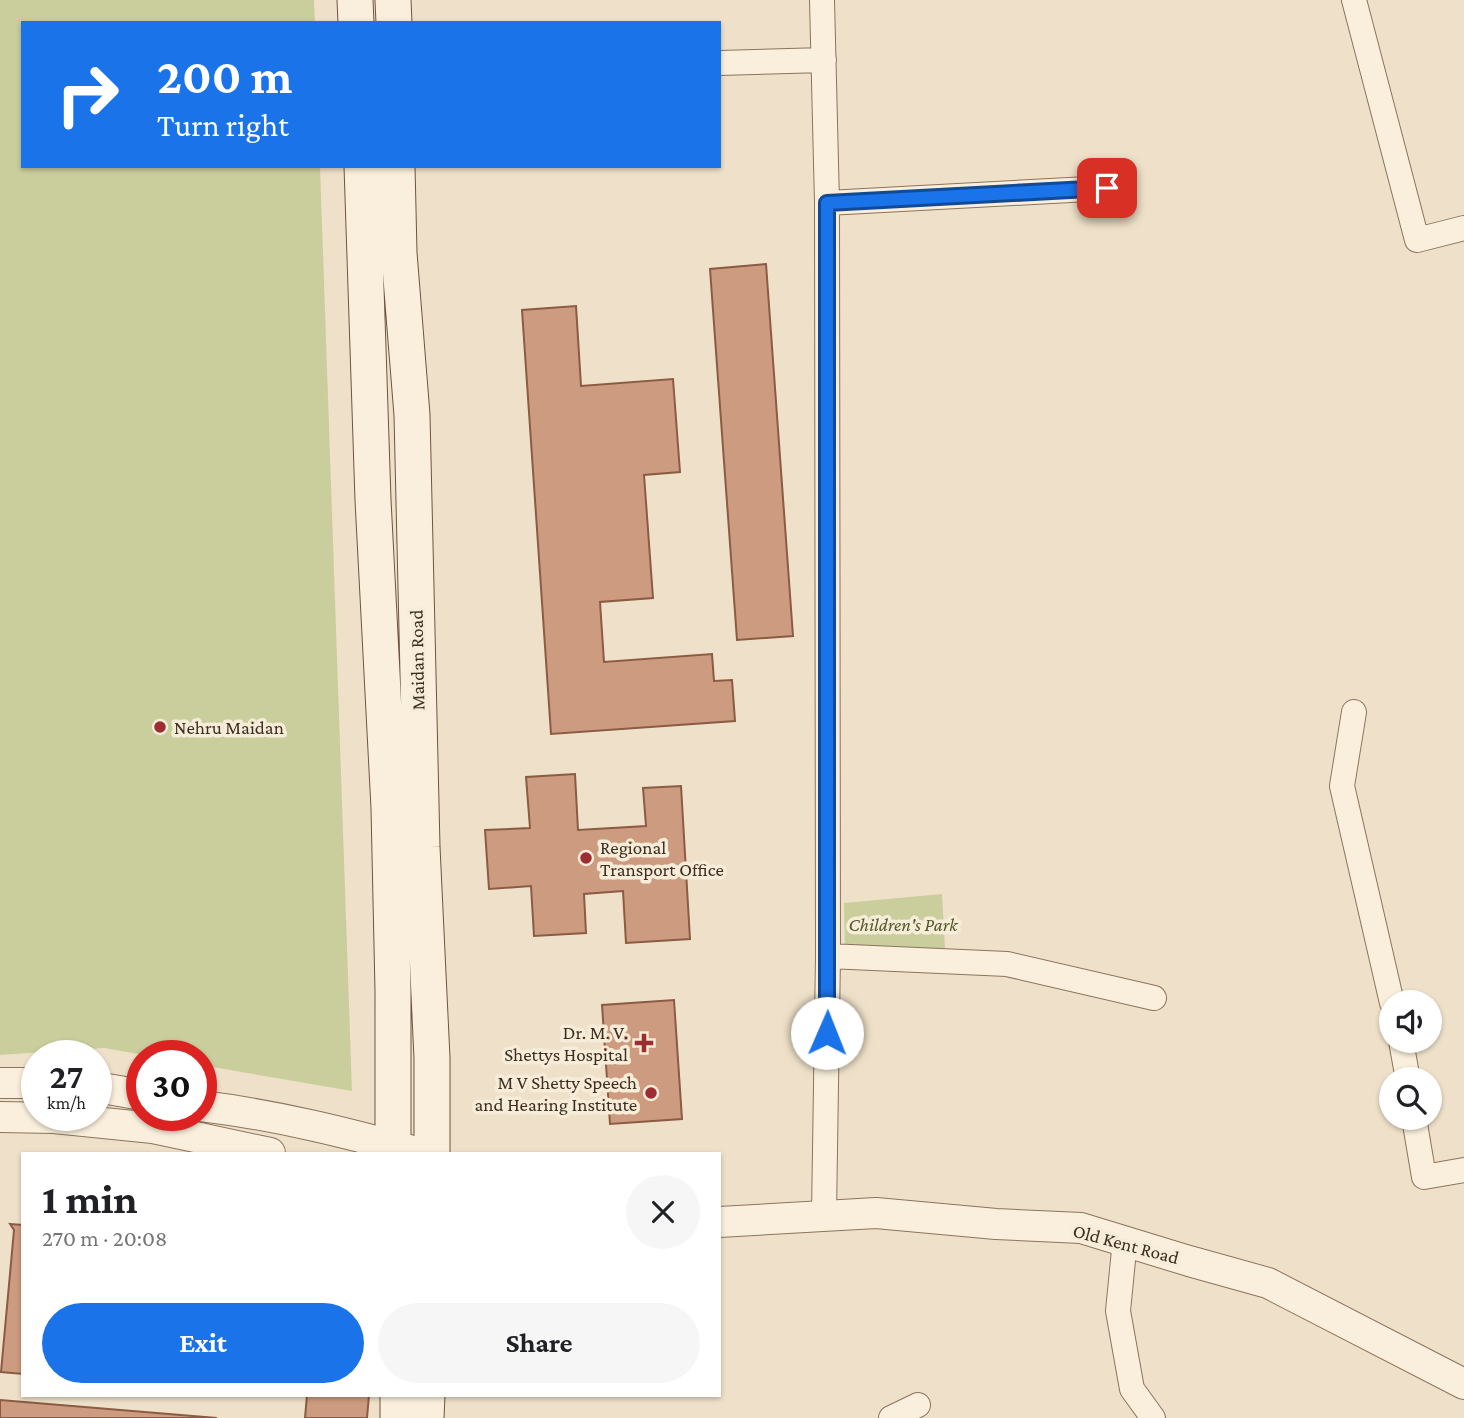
<!DOCTYPE html>
<html lang="en">
<head>
<meta charset="utf-8">
<style>
  :root { --surface:#fff; --page:#f6f6f6; --text:#202124; --muted:#757577; --accent:#1a73e8 }
  body { margin:0; font-family:"Crimson Pro",serif; background:var(--page); color:var(--text); height:100vh; display:flex; flex-direction:column; font-size:26px; white-space:nowrap }
  * { box-sizing:border-box; margin:0 }
  p { font-size:23px; color:var(--muted) }
  .icon { flex:none; width:38px; height:38px; fill:none; stroke:currentColor; stroke-width:2; stroke-linecap:round; stroke-linejoin:round }
  .map { position:relative; flex:1; overflow:hidden }
  .details { position:absolute; left:21px; top:1152px; width:700px; height:245px; display:flex; flex-direction:column; background:var(--surface); border-radius:0px; box-shadow:0 2px 5px #0004 }
  .details>* { flex:none }
  .hud { position:absolute; left:21px; top:21px; width:700px; height:147px; border-radius:0px; box-shadow:0 2px 5px #0004; background:#1a73e8; color:#fff; overflow:hidden }
  .tools { position:absolute; left:1379px; top:990px; display:grid; gap:14px }
  .tools a { display:grid; place-items:center; width:63px; height:63px; border-radius:50%; background:var(--surface); box-shadow:0 2px 5px #0004; font-size:35px }
  .speed { position:absolute; left:21px; top:1040px; display:flex; gap:14px; font-size:35px; font-weight:700; text-align:center }
  .speed>* { display:grid; place-content:center; width:91px; height:91px; border-radius:50%; background:var(--surface); box-shadow:0 2px 5px #0004; line-height:1 }
  .speed small { font-size:18px; font-weight:400 }
  .speed .limit { border:10px solid #d22; background:#fff; color:#111 }
  .pin { position:absolute; display:grid; place-items:center; width:60px; height:60px; color:#fff; margin:-30px; border-radius:14px; box-shadow:0 4px 10px #0006 }
  .me { position:absolute; width:77px; margin:-38px; rotate:1deg; stroke-linejoin:round; filter:drop-shadow(0 0 5px #0008) }
  .turn { display:flex; align-items:center; gap:24px; height:147px; padding:0 21px; font-size:32px }
  .turn .icon { width:91px; height:91px; stroke-width:2.5 }
  .turn b { display:block; font-size:49px; line-height:60px }
  .round { display:grid; place-items:center; flex:none; width:74px; height:74px; border-radius:37px; background:var(--page) }
  .headline { display:flex; align-items:center; justify-content:space-between; height:119px; padding:0 21px }
  h1 { font-size:42px; font-weight:700; line-height:52px }
  .primary-button { display:flex; gap:14px; margin-top:auto; padding:14px 21px }
  .primary-button a { flex:1; height:80px; border-radius:42px; background:var(--accent); color:#fff; font-size:28px; font-weight:700; line-height:80px; text-align:center }
  .primary-button a+a { background:var(--page); color:var(--text) }
  .map>svg:first-child { display:block }
</style>
</head>
<body>
<div class="map">
<svg width="1464" height="1418" viewBox="0 0 1464 1418">
  <rect width="100%" height="100%" fill="#efe1c9"/>
  <path fill="#cace9c" d="M0,0H314L315,23H23V166H320L352,1091L201,1065V1055H144L104,1048L0,1055Z
    M942,894L945,949L845,952L844,903Z"/>
  <path fill="#cd9b7f" stroke="#8b5b43" stroke-width="2" d="M766,264L793,636L737,640L710,269Z
    M576,306L581,386L673,379L680,472L644,475L653,598L600,602L604,662L712,654L714,681L732,680L735,721L551,734L522,310Z
    M575,774L578,830L646,826L643,788L681,786L690,939L626,943L623,891L584,894L586,933L534,936L531,886L489,889L485,830L530,828L526,777Z
    M674,1000L682,1119L610,1124L602,1005Z
    M10,1224L23,1225V1374L1,1372L14,1230Z
    M307,1395H369L367,1418H305Z
    M0,1400L217,1418H0Z"/>
  <g fill="none" stroke-linecap="round" stroke-linejoin="round">
    <defs>
      <path id="minor" d="M822,0L827,203L828,956L824,1215
        M1354,0L1417,240L1464,228
        M719,63L824,60
        M827,203L1107,188
        M1354,712L1342,786L1392,1003
        M828,956L1007,964L1154,998
        M1401,1041L1408,1080
        M1414,1118L1424,1177L1464,1170
        M1125,1240L1118,1311L1132,1389L1153,1418
        M891,1418L918,1405"/>
      <path id="tertiary" d="M0,1083H37
        M96,1087L142,1095
        M201,1106C276,1115 348,1133 420,1153
        M0,1117L54,1118L153,1128L270,1153
        M719,1222L876,1213L996,1224L1081,1228L1189,1261L1268,1283L1464,1384"/>
      <path id="secondary" d="M355,0L356,23
        M393,0L394,23
        M362,166L373,500L389,808L393,991V1153
        M397,166L399,253L412,415L422,847L432,1058V1153
        M398,1418V1395
        M426,1418L427,1395"/>
    </defs>
    <use href="#minor" stroke="#8c735d" stroke-width="26"/>
    <use href="#tertiary" stroke="#8c735d" stroke-width="32"/>
    <use href="#secondary" stroke="#6e5440" stroke-width="37"/>
    <use href="#minor" stroke="#f9efdc" stroke-width="24"/>
    <use href="#tertiary" stroke="#f9efdc" stroke-width="30"/>
    <use href="#secondary" stroke="#f9efdc" stroke-width="35"/>
  </g>
  <g fill="none" stroke-linecap="round" stroke-linejoin="round">
    <defs>
      <path id="route" d="M827,1033V203L1107,188"/>
    </defs>
    <use href="#route" stroke="#114b97" stroke-width="18"/>
    <use href="#route" stroke="#1a73e8" stroke-width="12"/>
  </g>
  <g fill="#9b2d33" stroke="#f6ecd8" stroke-width="2.5">
    <circle cx="160" cy="727" r="7"/>
    <circle cx="586" cy="858" r="7"/>
    <path d="M640.5 1032.5h7v7h7v7h-7v7h-7v-7h-7v-7h7z"/>
    <circle cx="651" cy="1093" r="7"/>
  </g>
  <g text-anchor="middle" dominant-baseline="central" stroke-width="7" stroke-linejoin="round" paint-order="stroke">
    <g font-size="19" fill="#3c2c21" stroke="#f6ecd8">
      <text transform="translate(417 660) rotate(-91)">Maidan Road</text>
      <text transform="translate(1126 1244) rotate(15)">Old Kent Road</text>
    </g>
    <g font-size="19" fill="#3c2c21" stroke="#f6ecd8" text-anchor="start">
      <text x="174" y="727">Nehru Maidan</text>
      <text x="600" y="847">Regional<tspan x="600" dy="22">Transport Office</tspan></text>
      <text x="628" y="1032" text-anchor="end">Dr. M. V.<tspan x="628" dy="22">Shettys Hospital</tspan></text>
      <text x="637" y="1082" text-anchor="end">M V Shetty Speech<tspan x="637" dy="22">and Hearing Institute</tspan></text>
    </g>
    <g font-size="19" font-style="italic" fill="#4f5827" stroke="#f6ecd8">
      <text x="903" y="924">Children's Park</text>
    </g>
  </g>
</svg>
<div class="tools">
<a><svg class="icon" aria-label="sound" viewBox="0 0 24 24"><path d="M4 9h4l5-4v14l-5-4H4zM17 9q2 3 0 6"/></svg></a>
<a><svg class="icon" aria-label="search" viewBox="0 0 24 24"><circle cx="10" cy="10" r="6"/><path d="M15 15l6 6"/></svg></a>
</div>
<div class="speed"><div>27<small>km/h</small></div><div class="limit">30</div></div>
<div class="pin" style="left:1107px;top:188px;background:#d93025"><svg class="icon" aria-label="arrive" viewBox="0 0 24 24"><path d="M6 21V4h12l-3 4 3 4H6"/></svg></div>
<svg class="me" style="left:827px;top:1033px" viewBox="-20 -20 40 40"><circle r="19" fill="#fff"/><path d="M0-13L10 11 0 6-10 11z" fill="#1a73e8"/></svg>
<div class="hud">
<div class="turn"><svg class="icon" aria-label="right" viewBox="0 0 24 24"><path d="M7 20v-9h11M14 6l5 5-5 5"/></svg><div><b>200 m</b>Turn right</div></div>
</div>
<section class="details">
<div class="headline"><div><h1>1 min</h1><p>270 m · 20:08</p></div><a class="round"><svg class="icon" aria-label="close" viewBox="0 0 24 24"><path d="M6 6l12 12M18 6L6 18"/></svg></a></div>
<div class="primary-button"><a>Exit</a><a>Share</a></div>
</section>
</div>
</body>
</html>
